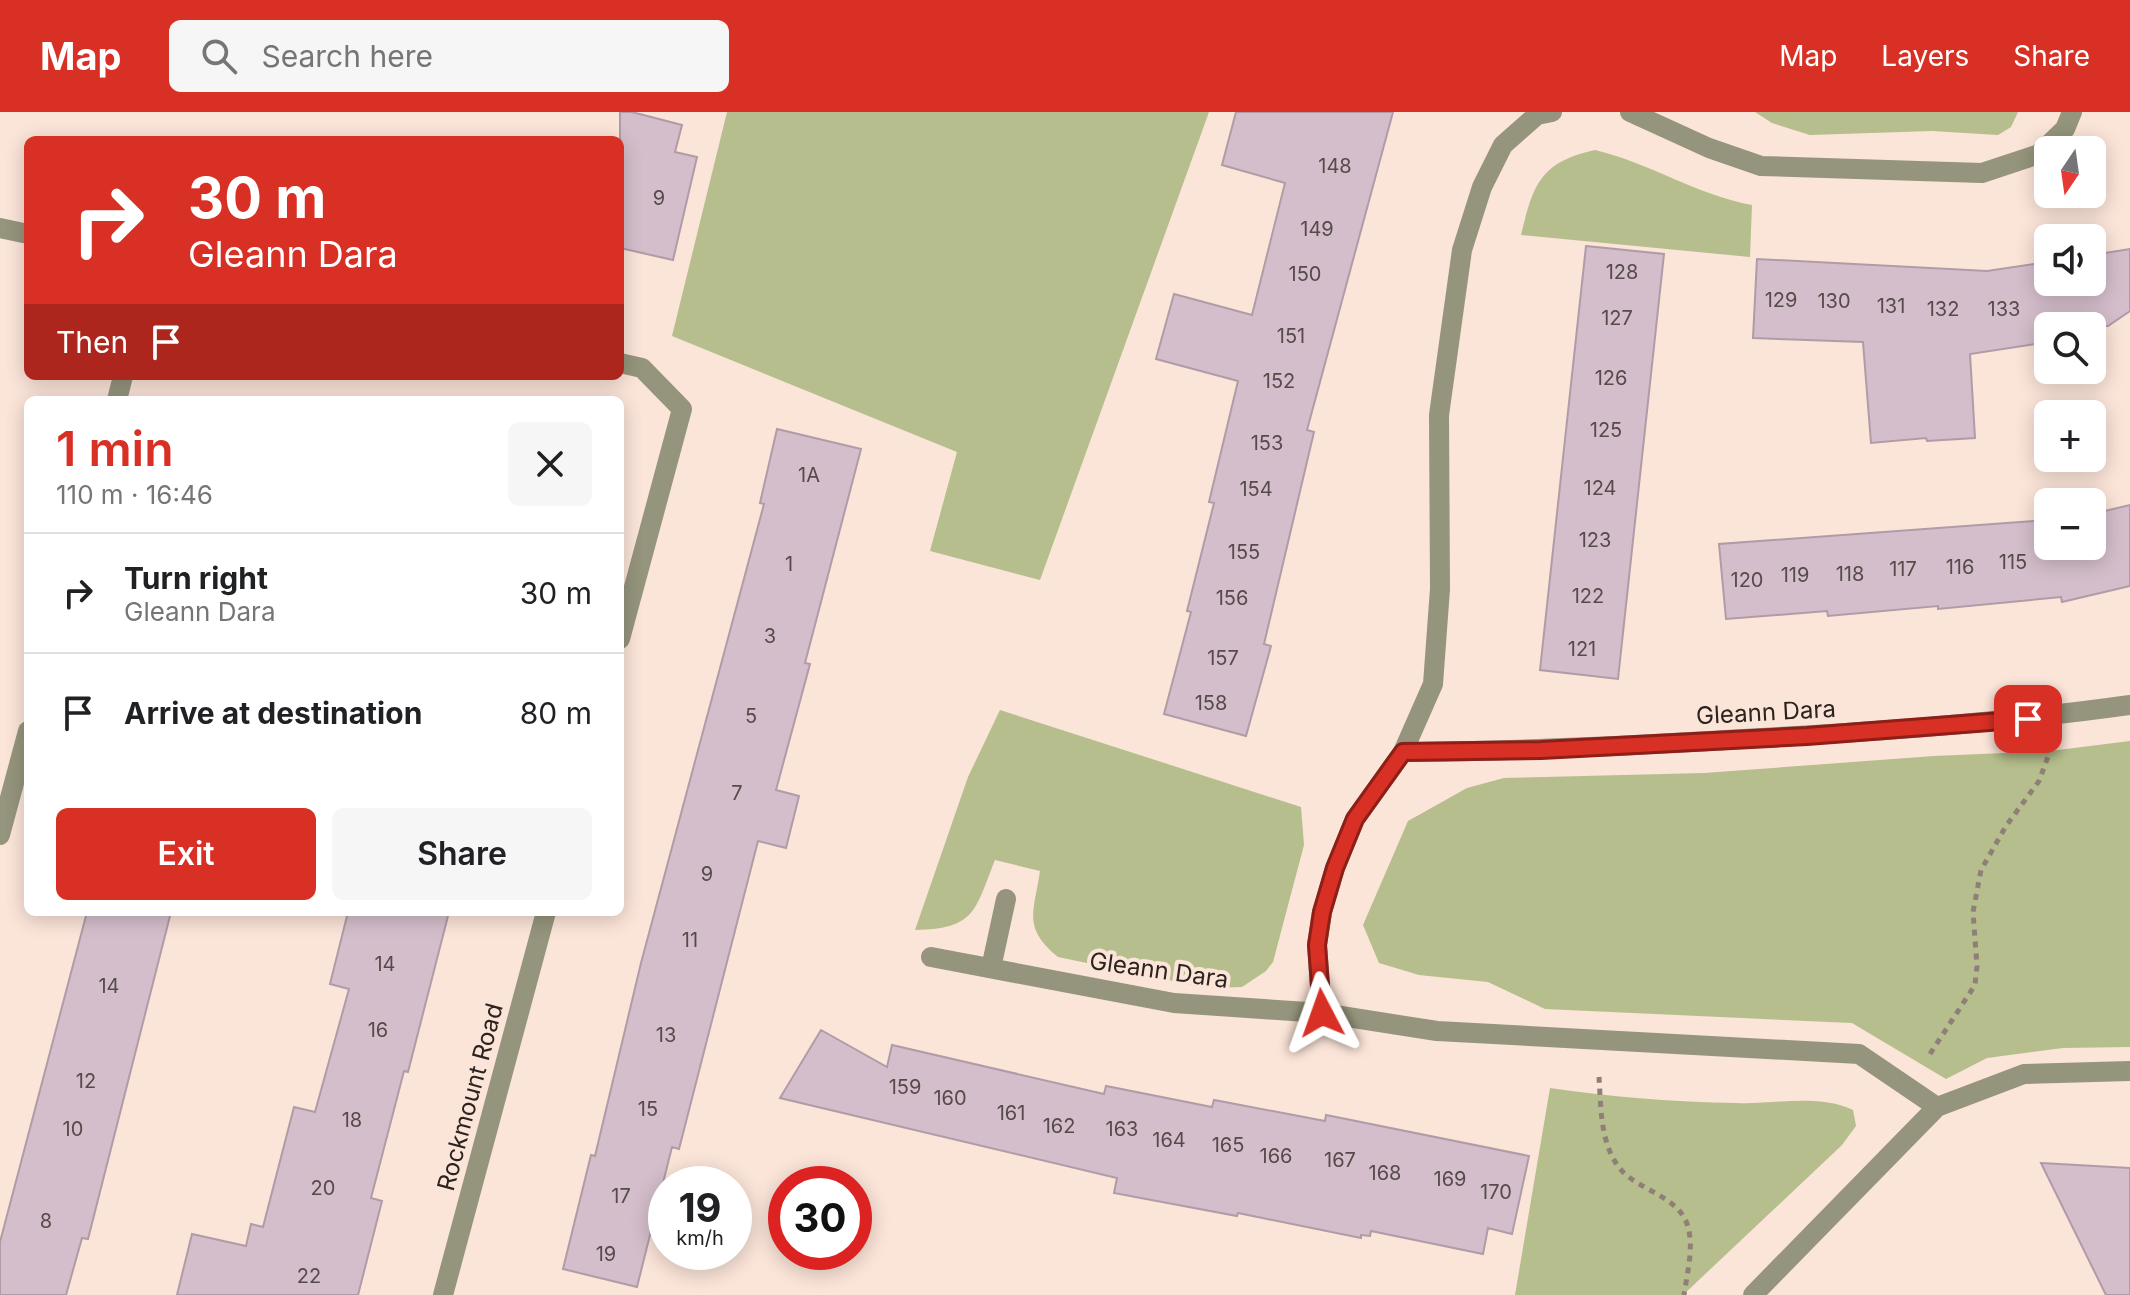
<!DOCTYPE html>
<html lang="en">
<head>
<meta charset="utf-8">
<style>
  :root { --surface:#fff; --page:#f6f6f6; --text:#202124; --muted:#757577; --line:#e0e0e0; --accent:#d93025 }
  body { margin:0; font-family:Inter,sans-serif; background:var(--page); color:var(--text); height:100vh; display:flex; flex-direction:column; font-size:30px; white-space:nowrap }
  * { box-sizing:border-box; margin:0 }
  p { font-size:26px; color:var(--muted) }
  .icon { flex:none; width:44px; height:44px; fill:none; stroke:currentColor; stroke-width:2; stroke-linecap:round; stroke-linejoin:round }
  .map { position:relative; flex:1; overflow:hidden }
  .side { position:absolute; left:24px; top:284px; width:600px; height:520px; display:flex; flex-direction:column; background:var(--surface); border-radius:12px; box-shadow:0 4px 20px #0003 }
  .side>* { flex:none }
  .guide { position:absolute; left:24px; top:24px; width:600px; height:244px; border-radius:12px; box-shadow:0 4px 20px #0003; background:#d93025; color:#fff; overflow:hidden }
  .needle { width:52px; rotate:193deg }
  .tools { position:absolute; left:2034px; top:24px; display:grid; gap:16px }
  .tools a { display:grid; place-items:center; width:72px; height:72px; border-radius:12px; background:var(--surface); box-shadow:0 4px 20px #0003; font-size:40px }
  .speed { position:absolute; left:648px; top:1054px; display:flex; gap:16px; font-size:40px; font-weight:700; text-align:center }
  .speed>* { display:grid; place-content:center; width:104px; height:104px; border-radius:50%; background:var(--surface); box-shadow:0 4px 20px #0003; line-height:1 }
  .speed small { font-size:20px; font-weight:400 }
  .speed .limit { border:12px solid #d22; background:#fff; color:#111 }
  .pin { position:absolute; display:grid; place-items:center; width:68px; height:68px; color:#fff; margin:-34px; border-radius:16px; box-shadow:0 4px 12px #0006 }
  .me { position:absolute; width:88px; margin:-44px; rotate:356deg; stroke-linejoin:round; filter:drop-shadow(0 0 6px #0008) }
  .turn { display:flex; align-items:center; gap:28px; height:168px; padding:0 32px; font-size:36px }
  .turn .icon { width:104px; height:104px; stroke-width:2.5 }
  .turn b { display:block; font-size:56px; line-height:68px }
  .then { display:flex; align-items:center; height:76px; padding:0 32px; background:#0003; gap:16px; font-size:30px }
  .round { display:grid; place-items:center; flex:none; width:84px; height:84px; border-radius:12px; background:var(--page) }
  .head { display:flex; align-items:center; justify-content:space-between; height:136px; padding:0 32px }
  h1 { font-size:48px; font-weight:600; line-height:60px; color:var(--accent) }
  .action { display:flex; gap:16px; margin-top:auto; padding:16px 32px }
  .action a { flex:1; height:92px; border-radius:12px; background:var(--accent); color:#fff; font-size:32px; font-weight:600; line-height:92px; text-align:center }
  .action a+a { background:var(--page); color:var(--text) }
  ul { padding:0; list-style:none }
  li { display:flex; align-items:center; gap:24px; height:120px; padding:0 32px; border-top:2px solid var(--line) }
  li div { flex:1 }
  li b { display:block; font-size:30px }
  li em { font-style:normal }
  header { display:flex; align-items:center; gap:48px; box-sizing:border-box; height:112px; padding:0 40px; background:var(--accent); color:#fff }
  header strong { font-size:38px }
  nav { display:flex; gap:44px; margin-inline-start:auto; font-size:28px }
  .search { width:560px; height:72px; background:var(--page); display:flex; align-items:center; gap:20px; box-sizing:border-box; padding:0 28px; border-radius:12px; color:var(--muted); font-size:30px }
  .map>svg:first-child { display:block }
</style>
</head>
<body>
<header>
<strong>Map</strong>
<div class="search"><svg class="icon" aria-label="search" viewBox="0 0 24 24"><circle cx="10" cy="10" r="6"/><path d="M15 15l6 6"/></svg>Search here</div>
<nav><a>Map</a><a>Layers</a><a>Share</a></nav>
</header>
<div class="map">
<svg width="2130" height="1183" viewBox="0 0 2130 1183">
  <rect width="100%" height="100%" fill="#fbe4d8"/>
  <path fill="#b5be8c" d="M727,0H1209L1040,468L930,439L957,340L672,224Z
    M1755,0H2018L2011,15L1998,23L1932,19L1810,23L1772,11Z
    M1595,38C1650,51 1697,83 1752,93L1750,145L1521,123C1533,73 1540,50 1595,38Z
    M1000,598L1301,695L1304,733L1273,850L1266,859L1242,875L1207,876L1058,845C1022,815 1034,801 1040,759L995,748C975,798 976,817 915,818L968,665Z
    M2130,629V935L2063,936L1987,946L1946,967L1852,911L1545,897L1488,870L1419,863L1379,851L1363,813L1408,709L1467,676L1504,666L1704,661L1934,644L2050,639Z
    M1550,976C1612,985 1673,990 1736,991C1773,993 1818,981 1853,998L1856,1014L1842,1033L1683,1183H1515Z"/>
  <path fill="#d4becb" stroke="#b09ba7" stroke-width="2" d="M620,0H632L682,13L675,40L697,45L673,148L620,136Z
    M1236,0H1393L1307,318L1314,320L1264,532L1271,534L1246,624L1164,602L1191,500L1187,499L1214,391L1209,390L1238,269L1156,247L1174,182L1252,203L1285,71L1222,53Z
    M1586,134L1664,142L1618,567L1540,558Z
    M2130,137V199L2108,214H2048V230L1970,242L1975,326L1927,329L1926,326L1871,331L1863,230L1753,226L1757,147L1987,159L2048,150V170H2092V143Z
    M777,317L861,337L805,551L810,552L776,678L799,684L786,736L758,729L679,1037L672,1035L637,1175L563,1157L591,1043L595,1044L641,851L764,392L760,391Z
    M2130,393V474L2062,490L2061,485L1938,497V494L1828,504L1827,499L1726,507L1719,432L2048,408V434H2092V402Z
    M87,800H171L88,1127L82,1126L66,1183H0V1130Z
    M348,800H449L408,960L404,959L371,1086L382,1089L358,1183H177L192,1122L246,1134L251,1112L263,1115L294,995L315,1000L349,877L330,872Z
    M821,918L887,955L892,933L1104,982L1106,974L1212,995L1214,988L1325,1009L1326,1003L1529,1044L1512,1122L1488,1116L1483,1142L1371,1119L1370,1124L1361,1123V1126L1238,1101L1237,1104L1114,1081L1117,1066L780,986Z
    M2041,1051L2130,1056V1183H2106Z"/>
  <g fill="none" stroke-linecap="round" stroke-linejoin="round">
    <path stroke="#8f7f78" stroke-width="5" stroke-dasharray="6 6" stroke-linecap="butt" d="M1930,942L1975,873L1977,854L1973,800L1981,758L2006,714L2039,669L2049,642
      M1599,965C1601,996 1600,1036 1623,1060C1642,1079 1681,1086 1688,1115C1694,1136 1687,1162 1684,1183"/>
    <path stroke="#95947c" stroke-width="20" d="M1630,0L1709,36L1761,54L1982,61L2039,42L2065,17L2072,0
      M0,116L28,122
      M620,251L642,256L682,297L620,527
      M117,288L123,264
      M1403,640C1517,639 1630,634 1743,627C1872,620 2002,611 2130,593
      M0,723L28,619
      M931,845L1174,891L1322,901L1437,919L1859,942L1937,995
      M991,856L1006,787
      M1322,901L1317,833L1322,800L1335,756L1355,707L1403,640L1433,572L1440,477L1439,303L1462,138L1482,75L1503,33L1537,3L1552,0
      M443,1183L546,800
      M1753,1183L1937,995L2024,962L2130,959"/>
  </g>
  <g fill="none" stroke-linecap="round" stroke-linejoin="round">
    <defs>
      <path id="route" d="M1322,901L1317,833L1322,800L1335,756L1355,707L1403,640L1541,638L1807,624L2028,607"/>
    </defs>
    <use href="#route" stroke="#8d1f18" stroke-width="20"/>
    <use href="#route" stroke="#d93025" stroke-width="14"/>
  </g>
  <g text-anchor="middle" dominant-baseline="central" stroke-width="8" stroke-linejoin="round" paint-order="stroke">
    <g font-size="20" fill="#564a4a">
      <text x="1335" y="54">148</text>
      <text x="659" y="86">9</text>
      <text x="1317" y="117">149</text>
      <text x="1622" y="160">128</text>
      <text x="1305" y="162">150</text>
      <text x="1781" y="188">129</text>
      <text x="1834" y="189">130</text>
      <text x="1891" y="194">131</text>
      <text x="1943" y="197">132</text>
      <text x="2004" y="197">133</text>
      <text x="1617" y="206">127</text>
      <text x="1291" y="224">151</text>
      <text x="1611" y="266">126</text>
      <text x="1279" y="269">152</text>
      <text x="1606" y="318">125</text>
      <text x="1267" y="331">153</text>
      <text x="809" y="363">1A</text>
      <text x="1600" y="376">124</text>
      <text x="1256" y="377">154</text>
      <text x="1595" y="428">123</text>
      <text x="1244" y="440">155</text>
      <text x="2013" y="450">115</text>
      <text x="789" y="452">1</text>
      <text x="1960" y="455">116</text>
      <text x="1903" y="457">117</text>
      <text x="1850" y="462">118</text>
      <text x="1795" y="463">119</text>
      <text x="1747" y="468">120</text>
      <text x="1588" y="484">122</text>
      <text x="1232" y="486">156</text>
      <text x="770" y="524">3</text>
      <text x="1582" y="537">121</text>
      <text x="1223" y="546">157</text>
      <text x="1211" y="591">158</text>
      <text x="751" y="604">5</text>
      <text x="737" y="681">7</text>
      <text x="707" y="762">9</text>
      <text x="690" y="828">11</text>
      <text x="385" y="852">14</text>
      <text x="109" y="874">14</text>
      <text x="378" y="918">16</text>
      <text x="666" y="923">13</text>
      <text x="86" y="969">12</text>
      <text x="905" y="975">159</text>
      <text x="950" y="986">160</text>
      <text x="648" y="997">15</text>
      <text x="1011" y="1001">161</text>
      <text x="352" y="1008">18</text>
      <text x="1059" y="1014">162</text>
      <text x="73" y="1017">10</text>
      <text x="1122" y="1017">163</text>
      <text x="1169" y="1028">164</text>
      <text x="1228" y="1033">165</text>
      <text x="1276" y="1044">166</text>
      <text x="1340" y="1048">167</text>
      <text x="1385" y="1061">168</text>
      <text x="1450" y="1067">169</text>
      <text x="323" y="1076">20</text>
      <text x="1496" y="1080">170</text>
      <text x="621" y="1084">17</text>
      <text x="46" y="1109">8</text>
      <text x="606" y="1142">19</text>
      <text x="309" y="1164">22</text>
    </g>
    <g font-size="24" fill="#2c231f" stroke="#fbe4d8">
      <text transform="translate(1766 600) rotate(-3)">Gleann Dara</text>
      <text transform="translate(1159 858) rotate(8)">Gleann Dara</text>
      <text transform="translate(470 985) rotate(-75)">Rockmount Road</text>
    </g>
  </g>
</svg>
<div class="tools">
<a><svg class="needle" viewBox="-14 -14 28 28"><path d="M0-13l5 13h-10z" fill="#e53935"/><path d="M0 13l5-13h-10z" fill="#757577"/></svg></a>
<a><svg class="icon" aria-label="sound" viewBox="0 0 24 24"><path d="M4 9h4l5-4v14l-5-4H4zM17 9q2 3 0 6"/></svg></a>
<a><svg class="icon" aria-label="search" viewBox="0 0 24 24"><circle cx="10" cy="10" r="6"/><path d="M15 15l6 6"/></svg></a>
<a>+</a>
<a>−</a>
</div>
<div class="speed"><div>19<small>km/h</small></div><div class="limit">30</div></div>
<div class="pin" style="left:2028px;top:607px;background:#d93025"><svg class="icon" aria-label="arrive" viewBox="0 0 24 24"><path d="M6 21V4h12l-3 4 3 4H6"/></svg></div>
<svg class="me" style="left:1322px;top:901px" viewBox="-20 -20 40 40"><path d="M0-17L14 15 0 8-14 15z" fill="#d93025" stroke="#fff" stroke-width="4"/></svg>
<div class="guide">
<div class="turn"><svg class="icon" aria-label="right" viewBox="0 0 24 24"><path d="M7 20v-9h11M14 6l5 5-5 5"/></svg><div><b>30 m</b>Gleann Dara</div></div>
<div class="then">Then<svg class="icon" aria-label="arrive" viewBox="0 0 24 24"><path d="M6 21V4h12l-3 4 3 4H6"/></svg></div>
</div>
<section class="side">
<div class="head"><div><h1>1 min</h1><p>110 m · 16:46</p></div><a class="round"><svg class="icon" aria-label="close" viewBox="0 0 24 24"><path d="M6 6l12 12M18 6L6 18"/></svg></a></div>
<ul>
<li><svg class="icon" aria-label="right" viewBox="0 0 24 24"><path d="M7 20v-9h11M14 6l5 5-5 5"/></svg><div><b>Turn right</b><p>Gleann Dara</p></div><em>30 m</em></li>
<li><svg class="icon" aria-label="arrive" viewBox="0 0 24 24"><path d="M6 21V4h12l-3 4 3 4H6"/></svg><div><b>Arrive at destination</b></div><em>80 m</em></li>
</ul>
<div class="action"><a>Exit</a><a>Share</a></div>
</section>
</div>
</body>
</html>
